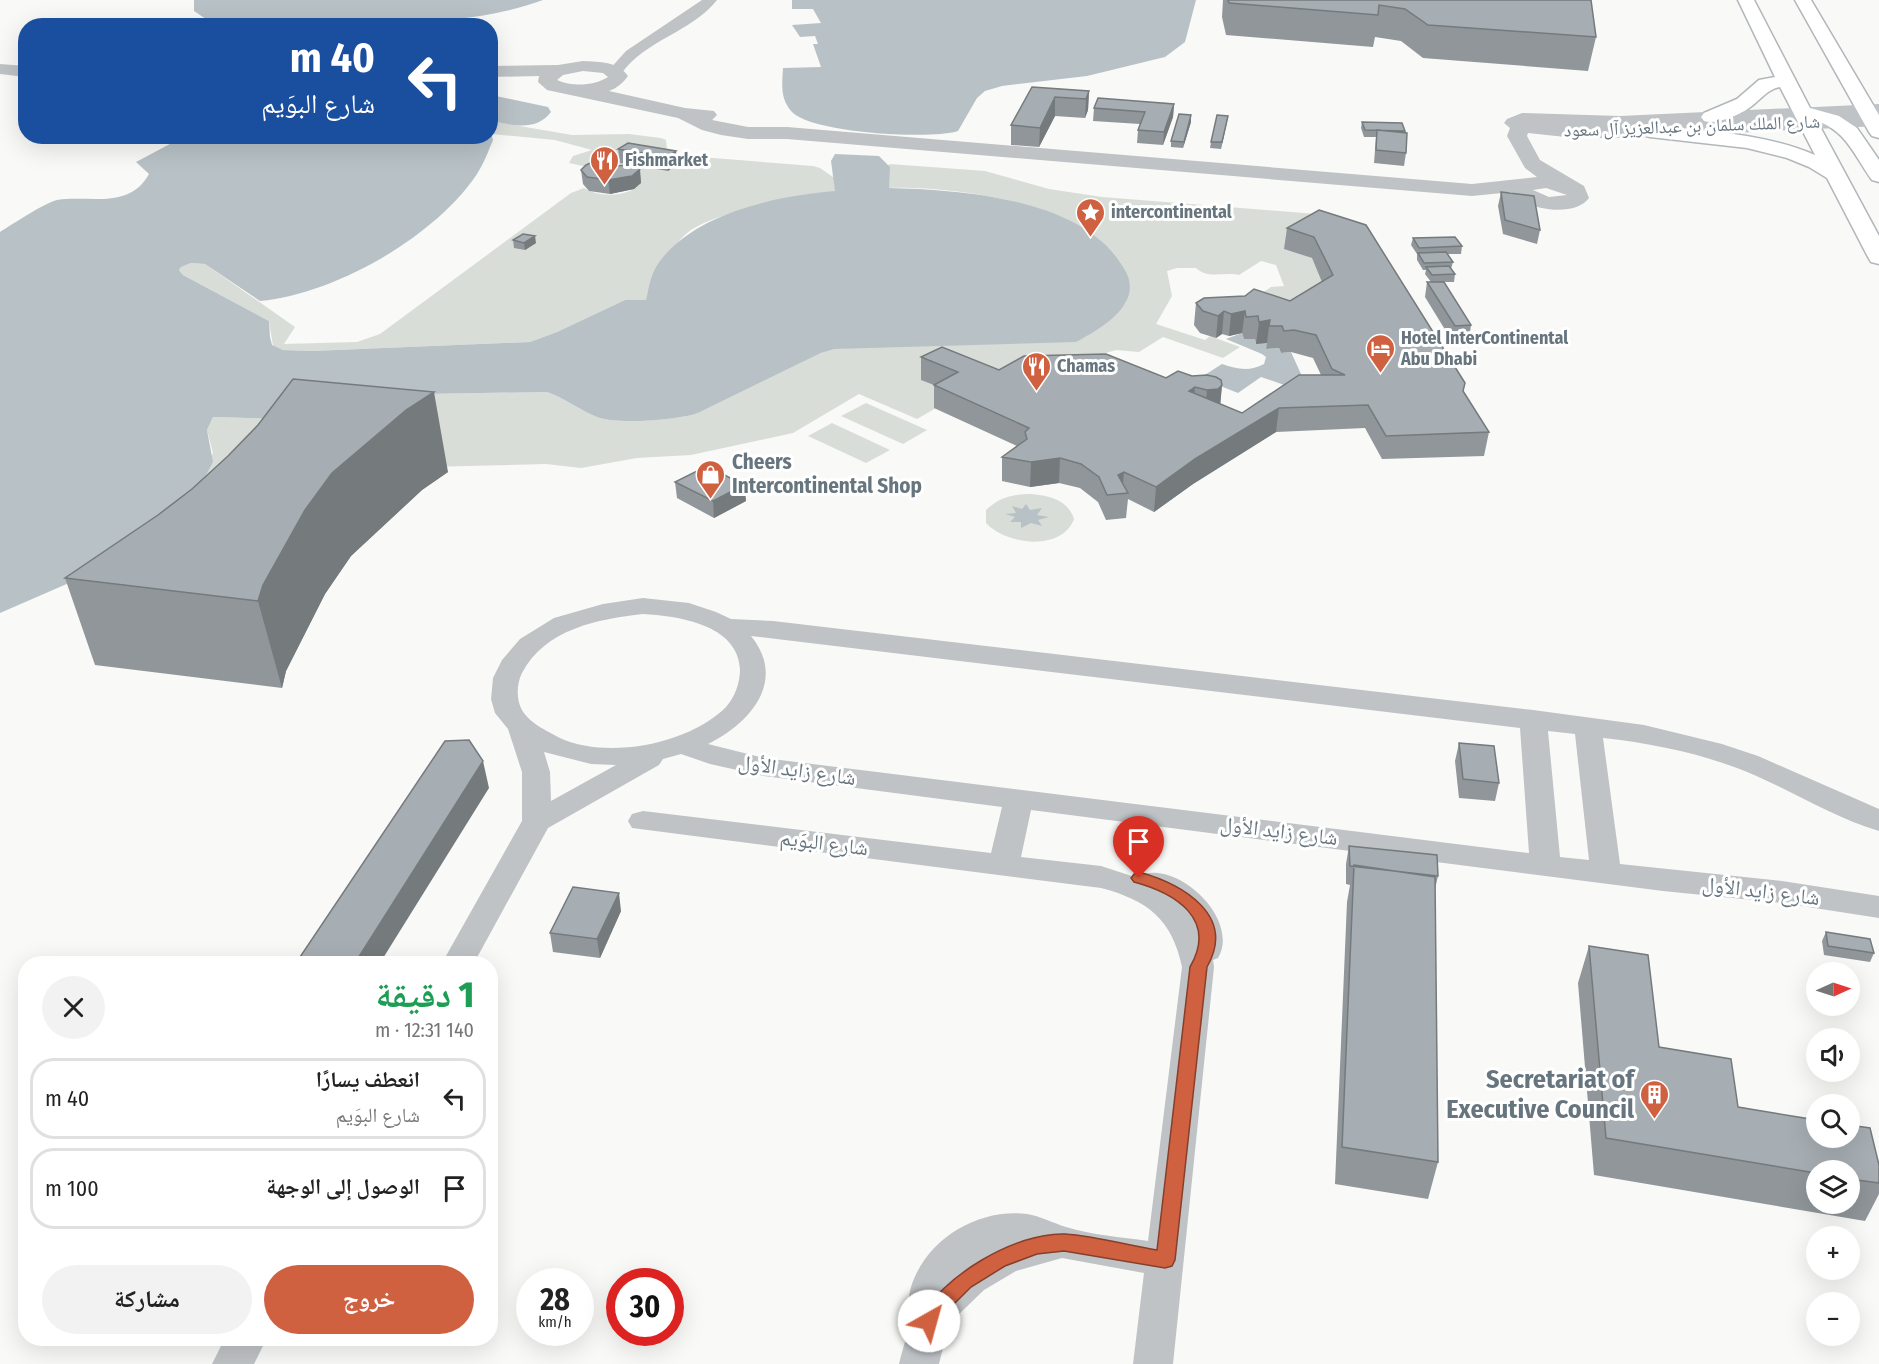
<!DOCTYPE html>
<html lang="ar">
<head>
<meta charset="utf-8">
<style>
  :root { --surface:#fff; --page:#f2f2f2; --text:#222; --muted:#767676; --line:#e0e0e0; --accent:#d06140 }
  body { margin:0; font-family:"Fira Sans Condensed","Noto Naskh Arabic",sans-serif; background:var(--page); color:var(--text); direction:rtl; height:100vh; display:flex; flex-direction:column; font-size:22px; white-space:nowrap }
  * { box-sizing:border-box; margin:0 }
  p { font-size:20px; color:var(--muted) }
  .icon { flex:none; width:33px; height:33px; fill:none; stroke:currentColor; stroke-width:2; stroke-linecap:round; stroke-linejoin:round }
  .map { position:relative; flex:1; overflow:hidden; direction:ltr }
  .drawer { position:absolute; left:18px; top:956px; width:480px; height:390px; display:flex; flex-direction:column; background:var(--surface); border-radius:24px; box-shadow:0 6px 24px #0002; direction:rtl }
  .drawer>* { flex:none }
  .guide { position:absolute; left:18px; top:18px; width:480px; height:126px; border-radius:24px; box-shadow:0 6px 24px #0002; direction:rtl; background:#1a4fa0; color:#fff; overflow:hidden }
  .needle { width:39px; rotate:87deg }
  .tools { position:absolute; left:1806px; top:962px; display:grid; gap:12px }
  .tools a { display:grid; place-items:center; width:54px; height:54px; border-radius:50%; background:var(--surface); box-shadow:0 6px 24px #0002; font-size:30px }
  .speed { position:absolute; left:516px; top:1268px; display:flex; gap:12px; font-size:30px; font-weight:700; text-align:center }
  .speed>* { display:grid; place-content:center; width:78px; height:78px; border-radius:50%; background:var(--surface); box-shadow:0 6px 24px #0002; line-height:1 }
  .speed small { font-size:15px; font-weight:400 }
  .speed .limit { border:9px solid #d22; background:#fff; color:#111 }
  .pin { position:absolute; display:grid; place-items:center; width:51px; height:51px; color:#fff; margin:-62px -26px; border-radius:50% 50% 50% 0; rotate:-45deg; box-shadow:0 0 6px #0007 }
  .pin .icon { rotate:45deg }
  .me { position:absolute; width:66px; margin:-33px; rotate:38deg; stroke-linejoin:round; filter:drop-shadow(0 0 4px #0008) }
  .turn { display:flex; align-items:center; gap:21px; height:126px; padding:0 24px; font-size:27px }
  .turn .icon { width:78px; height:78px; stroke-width:2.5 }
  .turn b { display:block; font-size:42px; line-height:51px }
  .round { display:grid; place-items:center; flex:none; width:63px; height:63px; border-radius:32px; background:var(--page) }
  .overview { display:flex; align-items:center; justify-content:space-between; height:102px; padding:0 24px }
  h1 { font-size:36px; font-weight:800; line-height:45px; color:#1e9e55 }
  .primary-button { display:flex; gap:12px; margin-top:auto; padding:12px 24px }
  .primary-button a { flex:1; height:69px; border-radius:36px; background:var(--accent); color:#fff; font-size:24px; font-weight:800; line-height:69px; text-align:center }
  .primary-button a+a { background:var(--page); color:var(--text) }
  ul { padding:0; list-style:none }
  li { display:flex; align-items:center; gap:18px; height:81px; margin:0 12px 9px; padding:0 12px; border:3px solid var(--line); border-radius:24px }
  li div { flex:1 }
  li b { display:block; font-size:22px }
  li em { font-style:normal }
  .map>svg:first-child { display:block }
</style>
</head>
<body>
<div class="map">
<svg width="1879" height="1364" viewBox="0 0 1879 1364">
  <rect width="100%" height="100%" fill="#f9f9f7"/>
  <path fill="#d9ddd7" d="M491,121L572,135L629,134L661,138L666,140L667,150L675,155L813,166L820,168L833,177L881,169L890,164L985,171L1049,189L1102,197L1316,214L1285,248L1312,258L1330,297L1302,314L1262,293L1271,287L1284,286L1276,265L1261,261L1239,275C1225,271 1209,280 1196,268H1177L1167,271L1172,296L1156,324L1205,340L1210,336L1240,347L1223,358L1163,337L1139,352L1116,350L960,394L917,419L859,394L793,433L691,455L637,458L581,468L546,464L384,468L192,494L213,453L207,430L213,417L278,419L424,394L547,392C565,398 579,410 597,417C615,425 678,420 698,413L821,353L835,349L865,347L1125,304C1133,285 1127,269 1114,254C1072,202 952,186 888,188C837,190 784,197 735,212C720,217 698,223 686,234C672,246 650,283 646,300H625L557,332L530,342L312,351L283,350L273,346L269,321L183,275L179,270L181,267L191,263L205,264L295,327L284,344L357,342L380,334L571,193L584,188C599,198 630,197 641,183L640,178L569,163L573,156L592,150L555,140L491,134Z
    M866,403L927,430L903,444L841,416Z
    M832,423L890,450L866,463L808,436Z
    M1032,494C1050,496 1068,500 1074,519C1062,552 1006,545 986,523V510C1000,497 1013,494 1032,494Z"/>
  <path fill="#b8c2c6" d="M194,0H543C496,17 450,21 401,23L400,25H247L209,21L194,11Z
    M792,0H1196L1185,42L1165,57L1087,76L1002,86L985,91L977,98L958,131C930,140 812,133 792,112C780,99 782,85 783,68L821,67L813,44H818L815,36L800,37L792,25L821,23L813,9H792Z
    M491,95L548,107L551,112C536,132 512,125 491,121Z
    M491,133L493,140C488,152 484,163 477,174C435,237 335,294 260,301L205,264L191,263L181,267L179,270L183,275L269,321L270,337L272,345L283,350L312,351L530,342L557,332L625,300H646C649,287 651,272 660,261C697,212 777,196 835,191L831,161L835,154L879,156L890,167L889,188C962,190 1088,198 1126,272C1143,305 1100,329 1076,342L835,349L821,353L698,413C679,420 615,425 597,417C579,410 565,398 547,392L424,394L278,419L213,417L207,430L213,462L205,477L115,563L0,613V232C13,224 44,203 57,200C90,195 129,210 149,174L136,162L183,137L490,136Z
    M1242,333L1244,339H1255L1256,344L1268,343L1266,349L1279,348L1281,353L1291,352L1301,374L1287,386L1261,377L1238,393L1200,378L1222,364C1237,369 1249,372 1264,364L1266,357L1262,354L1226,339Z
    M1026,504L1030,510L1042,508L1037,515L1049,517L1038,520L1042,526L1031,523L1021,528V522H1010L1015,517L1005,514L1016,513L1012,506L1022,509Z"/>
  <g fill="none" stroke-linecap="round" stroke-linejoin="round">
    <defs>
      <path id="secondary" d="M1738,0H1754L1810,108L1839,116L1857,128L1879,160V182L1872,180C1855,157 1847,131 1817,121L1879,236V264L1871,262L1868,257L1827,178L1809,167L1787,158L1747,148L1650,137L1643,135L1640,131L1643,127L1650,125C1706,131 1763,133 1815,155L1780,87C1768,89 1762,98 1753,105C1742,114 1718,125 1704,121L1701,117L1704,113L1737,99L1759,80L1775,77Z
        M1795,0H1811L1879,115V138L1872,136L1869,132Z"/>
    </defs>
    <use href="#secondary" stroke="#b1b7bb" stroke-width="3"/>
    <path fill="#bfc3c6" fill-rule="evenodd" d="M702,0H717C692,32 645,40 621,74H611L608,71L626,51Z
      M643,598L689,603L716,612L731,619L773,621L1533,710L1644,725L1722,744L1758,756L1879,809V831C1830,817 1785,786 1737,768C1694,752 1649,743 1603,738L1620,864L1782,881L1879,896V918L1782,903L1663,891L1031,810L1021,857L1101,866L1141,879L1144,874C1182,864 1240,921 1218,958L1213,960L1214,967L1173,1364H1133L1144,1273L1062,1258L1016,1271L984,1290L956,1317L948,1327L939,1364H899C902,1351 907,1337 909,1324C910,1311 907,1299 911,1287C926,1239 978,1208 1027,1214C1040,1216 1053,1223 1066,1227C1092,1235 1121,1237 1148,1241L1182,967C1172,919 1147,900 1101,888L632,828L628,821L632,814L643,811L991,853L1002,807L764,776L710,764L681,754L663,759L659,765L548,828L474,963H442L522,821V772L508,729L495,713L491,699L493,678L502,660L520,639L554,618L603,604ZM643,614C677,616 738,624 740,669C740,683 735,697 726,707C689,744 608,760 560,738C547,731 527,722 521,708C516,697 517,683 522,673C545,629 598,619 643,614ZM751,636L1520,728L1529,853L764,758L708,744C751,723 787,680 751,636ZM1548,731L1575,734L1589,860L1560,857ZM544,752L591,764L616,765L551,801L550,772Z
      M225,1338H267L254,1364H212Z"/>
    <path fill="#bfc3c6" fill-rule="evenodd" d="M583,61C600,62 617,61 628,76C623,83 617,88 609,91L685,108L714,111L717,115L712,120L748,127H787L1472,184L1537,177L1525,168L1507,136L1510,128L1504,123L1507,119L1522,113L1620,116L1879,104V126L1628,138H1575L1528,133L1527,136L1540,160L1584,186L1589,198C1575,218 1525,210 1512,192L1472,196L787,139H748L721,135L702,130L678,118L547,90L538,82L539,76L490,77V66L558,65ZM583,71L603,73L608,77C594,86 572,87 557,80L563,75ZM1546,188L1567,195L1549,197L1533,190Z
      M0,64L26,66V77L0,74Z"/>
    <use href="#secondary" fill="#fff" fill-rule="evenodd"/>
  </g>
  <path fill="#90969a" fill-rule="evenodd" d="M1223,0H1591L1596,37L1588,71L1423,58L1401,41L1375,37L1373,47L1226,35L1222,17Z
    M1032,87L1089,91L1088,110L1085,118L1055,116L1039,147L1011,145V125Z
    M1174,104L1173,117L1163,145L1137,143L1138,130L1140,124L1093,121L1094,108Z
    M1228,116L1221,149L1210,148L1211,142Z
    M1191,122L1183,148L1171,147V141Z
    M1362,122L1405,131L1406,153L1404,166L1374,163L1376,137H1364L1361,128Z
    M618,149L676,151L677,164L668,171L639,166L641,183L634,189L610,194L589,191L583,184L581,170L632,165L620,163Z
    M1501,192L1540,230L1537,244L1503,234L1498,206Z
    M1319,210L1465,383L1463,392L1489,432L1484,456L1382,459L1365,428L1276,432L1193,484L1154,512L1128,499L1126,518L1106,520L1098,502L1080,488L1059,483L1030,487L1002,481V457L1017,446L934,408V385L921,380V357L999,370L1166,378L1192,376L1222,385L1220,404L1242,413L1321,375L1313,358L1291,352L1281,353L1279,348L1266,349L1267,343L1256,344L1255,339H1244L1242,333L1229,336L1222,334L1216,338L1200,333L1194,325L1196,303L1290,301L1322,282L1312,258L1284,249L1287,228Z
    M1413,238L1462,246L1461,254H1447L1453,262L1451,269L1455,274L1454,282H1439L1471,325L1469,340L1452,341L1425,297L1427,282H1431L1425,274L1426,270H1423L1417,260V254L1411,245Z
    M513,240L536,243L525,250L514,248Z
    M258,425L448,472L422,490L351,556L325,594L286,671L282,688L95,665L65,578L158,515L192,489L228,456Z
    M675,482L744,485L746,501L714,518L677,498Z
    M1459,743L1499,783L1495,801L1459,798L1455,761Z
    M1349,846L1438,876L1435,889L1438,1162L1428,1199L1335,1184L1347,902L1350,885L1346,884V864Z
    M621,911L600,958L553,952L550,933Z
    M1826,932L1874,953L1870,962L1824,955L1822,941Z
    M1589,946L1659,1047L1738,1107L1879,1165V1194L1865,1221L1594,1175L1578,983ZM1816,1170H1850V1203H1816Z"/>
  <path fill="#757a7d" d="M1089,91L1088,110L1085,118L1086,99Z
    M1055,97V116L1039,147L1040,128Z
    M1174,104L1173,117L1163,145L1164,132Z
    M1191,115V122L1183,148L1184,142Z
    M1228,116L1227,122L1221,149L1222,142Z
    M676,151L677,164L668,171L667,157Z
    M640,169L641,183L634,189L610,194L608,180Z
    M535,236L536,243L525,250L524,243Z
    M1224,311L1222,334L1216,338L1218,316Z
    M1245,311L1242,333L1229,336L1231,314Z
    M1270,320L1269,326L1267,343L1256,344L1259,322Z
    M1222,385L1220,408L1205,413L1207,390Z
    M1195,387L1193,410L1189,391Z
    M434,392L448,472L422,490L351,556L325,594L286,671L282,688L258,601L263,585L305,510L332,473L406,410Z
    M1279,408L1276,432L1193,484L1154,512L1156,487L1195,459Z
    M1060,458L1059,483L1030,487L1031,462Z
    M1124,472L1122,494L1118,475Z
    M744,485L746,501L714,518L713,501Z
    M483,761L489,788L380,963H355Z
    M619,893L621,911L600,958L597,939Z"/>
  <path fill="#a7aeb3" stroke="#757a7d" stroke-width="1.5" d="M1228,0H1591L1596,37L1428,25L1405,9L1379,5L1378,15L1229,3Z
    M1032,87L1089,91L1086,99L1055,97L1040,128L1011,125Z
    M1098,98L1174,104L1164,132L1138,130L1145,112L1094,108Z
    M1179,114L1191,115L1184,142L1171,141Z
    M1217,115L1228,116L1222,142H1211Z
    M1362,122L1402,123L1405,131L1365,130Z
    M1377,130L1407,133L1406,153L1376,150Z
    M628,143L676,151L667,157L618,149Z
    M613,158L617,166L639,164L640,169L632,176L608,180L587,177L581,170L586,165L595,161Z
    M1501,192L1534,196L1540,230L1505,220Z
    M1319,210L1366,225L1465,383L1463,391L1489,432L1386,436L1368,405L1279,408L1195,459L1156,487L1124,472L1118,475L1128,493L1107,495L1099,477L1081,464L1060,458L1031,462L1002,457L1027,439L1025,432L1029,428L934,385L958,372L921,357L942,347L999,370L1024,356L1106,354L1166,378L1178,371L1192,376L1207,375L1216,377L1221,380L1222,385L1218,389L1207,390L1195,387L1189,391L1242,413L1299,375H1345L1332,369L1316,335L1294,330L1284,331L1282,326H1269L1270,320L1259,322L1258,316L1246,317L1245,311L1231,314L1224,311L1218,316L1203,311L1196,303L1204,298L1245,296L1254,289L1290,301L1333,275L1314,237L1287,228Z
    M523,234L535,236L524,243L513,240Z
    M1455,237L1462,246L1419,248L1413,238Z
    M1446,252L1453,262L1424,263L1418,253Z
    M1449,266L1455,274L1432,275L1426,267Z
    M1427,282H1444L1471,325L1455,326Z
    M293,379L434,392L406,410L332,473L305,510L263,585L258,601L65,578L158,515L192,489L228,456L258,425Z
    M707,466L744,485L713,501L675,482Z
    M469,740L483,761L355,963H296L445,741Z
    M1459,743L1494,746L1499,783L1463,779Z
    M1349,846L1437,855L1438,876L1350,866Z
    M1354,865L1435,877L1438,1162L1342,1147Z
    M573,887L619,893L597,939L550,933Z
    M1826,932L1870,939L1874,953L1828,946Z
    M1589,946L1648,955L1659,1047L1731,1059L1738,1107L1816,1120V1137H1850V1125L1870,1128L1879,1165V1183L1850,1179V1170H1816V1173L1606,1138Z"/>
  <path fill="#d06140" stroke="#873f2a" stroke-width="1.5" d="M1139,872C1182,884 1237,915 1207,967L1175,1260L1172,1266L1165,1268L1064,1251L1037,1254L1005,1266L971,1287L952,1306L936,1327L929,1330L922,1327L919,1321C940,1277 1016,1232 1065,1234C1095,1236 1127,1245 1157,1250L1190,967C1218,919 1175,893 1134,882L1131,878L1134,874Z"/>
  <defs>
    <symbol id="restaurant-pin" viewBox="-11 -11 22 30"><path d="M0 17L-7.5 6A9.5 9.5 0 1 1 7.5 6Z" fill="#d06140" stroke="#fff"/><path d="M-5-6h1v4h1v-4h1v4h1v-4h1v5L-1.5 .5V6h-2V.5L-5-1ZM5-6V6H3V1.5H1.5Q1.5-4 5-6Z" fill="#fff"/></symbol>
    <symbol id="sight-pin" viewBox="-11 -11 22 30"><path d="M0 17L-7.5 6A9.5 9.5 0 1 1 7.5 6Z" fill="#d06140" stroke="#fff"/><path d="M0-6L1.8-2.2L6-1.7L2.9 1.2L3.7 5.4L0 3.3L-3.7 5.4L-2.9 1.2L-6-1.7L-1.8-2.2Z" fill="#fff"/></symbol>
    <symbol id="hotel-pin" viewBox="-11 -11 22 30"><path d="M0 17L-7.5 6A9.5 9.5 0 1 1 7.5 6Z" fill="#d06140" stroke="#fff"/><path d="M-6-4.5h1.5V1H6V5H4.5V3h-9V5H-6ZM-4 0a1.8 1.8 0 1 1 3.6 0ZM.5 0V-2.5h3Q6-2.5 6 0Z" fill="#fff"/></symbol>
    <symbol id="shop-pin" viewBox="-11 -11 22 30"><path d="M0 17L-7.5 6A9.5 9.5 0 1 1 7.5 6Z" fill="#d06140" stroke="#fff"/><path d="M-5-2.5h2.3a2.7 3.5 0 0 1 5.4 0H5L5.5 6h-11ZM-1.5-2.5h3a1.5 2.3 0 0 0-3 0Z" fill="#fff"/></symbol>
    <symbol id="building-pin" viewBox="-11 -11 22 30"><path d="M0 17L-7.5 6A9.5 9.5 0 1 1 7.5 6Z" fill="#d06140" stroke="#fff"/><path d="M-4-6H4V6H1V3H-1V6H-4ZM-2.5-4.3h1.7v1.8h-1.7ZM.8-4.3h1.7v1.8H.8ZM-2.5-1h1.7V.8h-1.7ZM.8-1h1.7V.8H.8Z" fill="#fff"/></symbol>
  </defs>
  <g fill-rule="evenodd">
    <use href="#restaurant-pin" x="588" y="144" width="33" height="45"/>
    <use href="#sight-pin" x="1074" y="196" width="33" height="45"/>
    <use href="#hotel-pin" x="1364" y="332" width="33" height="45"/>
    <use href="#restaurant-pin" x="1020" y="350" width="33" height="45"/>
    <use href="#shop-pin" x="694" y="458" width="33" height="45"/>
    <use href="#building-pin" x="1638" y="1078" width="33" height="45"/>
  </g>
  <g text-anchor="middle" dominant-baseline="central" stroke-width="6" stroke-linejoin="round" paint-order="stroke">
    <g font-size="18" fill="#67757f" stroke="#fff">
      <text transform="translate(1692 126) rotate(-2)">شارع الملك سلمان بن عبدالعزيز آل سعود</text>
    </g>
    <g font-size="18" font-weight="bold" fill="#67757f" stroke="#fff" text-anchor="start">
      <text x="625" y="160">Fishmarket</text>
      <text x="1111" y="212">intercontinental</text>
      <text x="1401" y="338">Hotel InterContinental<tspan x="1401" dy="21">Abu Dhabi</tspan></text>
      <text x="1057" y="366">Chamas</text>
    </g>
    <g font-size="21" font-weight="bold" fill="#67757f" stroke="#fff" text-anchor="start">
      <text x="732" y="462">Cheers<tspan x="732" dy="24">Intercontinental Shop</tspan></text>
    </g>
    <g font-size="21" fill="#67757f" stroke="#fff">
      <text transform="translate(797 770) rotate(8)">شارع زايد الأول</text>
      <text transform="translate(1279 831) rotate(7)">شارع زايد الأول</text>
      <text transform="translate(824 843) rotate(7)">شارع البوَيم</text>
      <text transform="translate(1761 891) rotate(7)">شارع زايد الأول</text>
    </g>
    <g font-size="26" font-weight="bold" fill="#67757f" stroke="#fff" text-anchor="end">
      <text x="1634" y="1079">Secretariat of<tspan x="1634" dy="30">Executive Council</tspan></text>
    </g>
  </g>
</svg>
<div class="tools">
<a><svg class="needle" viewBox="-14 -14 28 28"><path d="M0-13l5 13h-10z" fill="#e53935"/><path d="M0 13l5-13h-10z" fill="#767676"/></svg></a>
<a><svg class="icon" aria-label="sound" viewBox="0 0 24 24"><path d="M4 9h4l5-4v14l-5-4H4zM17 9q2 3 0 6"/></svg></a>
<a><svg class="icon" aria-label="search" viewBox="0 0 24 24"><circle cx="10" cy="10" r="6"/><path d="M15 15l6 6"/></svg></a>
<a><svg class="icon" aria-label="layers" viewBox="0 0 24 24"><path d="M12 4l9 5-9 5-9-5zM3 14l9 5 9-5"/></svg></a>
<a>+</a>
<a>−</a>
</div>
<div class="speed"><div>28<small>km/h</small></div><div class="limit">30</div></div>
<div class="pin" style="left:1139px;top:878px;background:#d93025"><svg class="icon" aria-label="arrive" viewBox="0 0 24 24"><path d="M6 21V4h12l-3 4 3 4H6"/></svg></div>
<svg class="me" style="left:929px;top:1321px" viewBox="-20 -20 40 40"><circle r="19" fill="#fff"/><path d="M0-13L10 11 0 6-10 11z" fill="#d06140"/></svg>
<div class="guide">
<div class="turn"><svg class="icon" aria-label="left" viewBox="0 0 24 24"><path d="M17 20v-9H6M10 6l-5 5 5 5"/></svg><div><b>40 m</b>شارع البوَيم</div></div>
</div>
<section class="drawer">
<div class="overview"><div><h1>1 دقيقة</h1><p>140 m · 12:31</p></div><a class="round"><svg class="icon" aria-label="close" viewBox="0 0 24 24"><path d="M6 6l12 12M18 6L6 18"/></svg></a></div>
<ul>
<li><svg class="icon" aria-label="left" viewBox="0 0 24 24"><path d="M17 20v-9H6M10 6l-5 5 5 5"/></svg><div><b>انعطف يسارًا</b><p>شارع البوَيم</p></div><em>40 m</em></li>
<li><svg class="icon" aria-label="arrive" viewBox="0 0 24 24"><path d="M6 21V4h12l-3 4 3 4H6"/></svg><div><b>الوصول إلى الوجهة</b></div><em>100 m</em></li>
</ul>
<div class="primary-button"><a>خروج</a><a>مشاركة</a></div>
</section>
</div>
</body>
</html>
